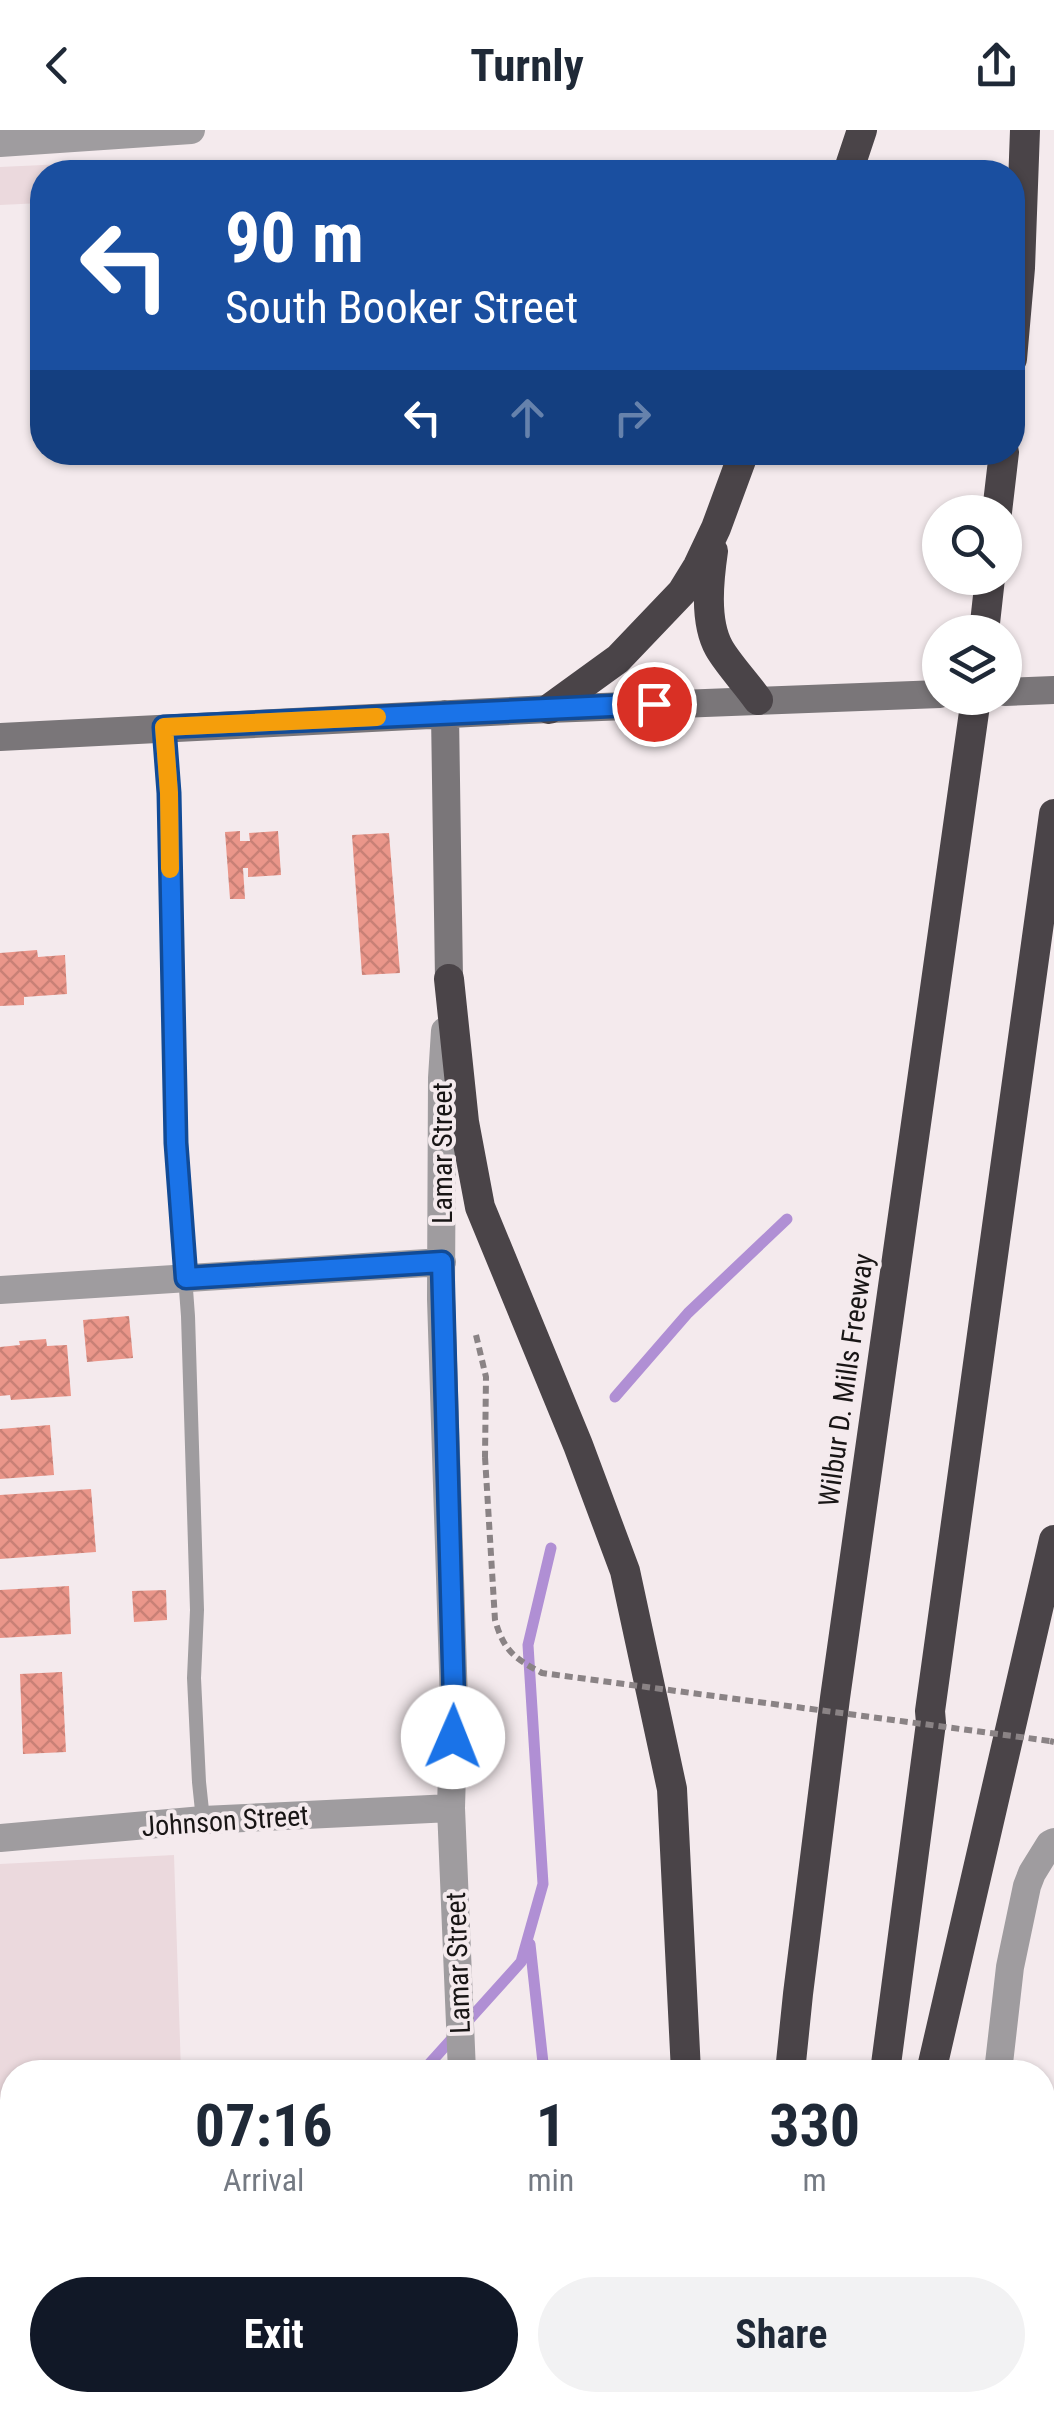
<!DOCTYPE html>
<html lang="en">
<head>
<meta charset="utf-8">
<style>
  :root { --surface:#fff; --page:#f2f2f3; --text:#1f2937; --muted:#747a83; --accent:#111827 }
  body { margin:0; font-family:"Roboto Condensed",sans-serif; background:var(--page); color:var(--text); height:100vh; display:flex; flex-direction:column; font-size:38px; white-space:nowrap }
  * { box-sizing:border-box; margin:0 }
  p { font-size:32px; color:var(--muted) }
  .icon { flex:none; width:55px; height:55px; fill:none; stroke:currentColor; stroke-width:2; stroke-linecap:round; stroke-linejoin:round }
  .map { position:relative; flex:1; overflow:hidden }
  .side { position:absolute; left:0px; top:1930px; width:1055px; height:352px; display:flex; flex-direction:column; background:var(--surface); border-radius:40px 40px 0 0; box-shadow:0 2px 8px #0004 }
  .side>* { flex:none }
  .guide { position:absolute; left:30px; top:30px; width:995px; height:305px; border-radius:40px; box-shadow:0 2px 8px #0004; background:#1a4fa0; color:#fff; overflow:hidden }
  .controls { position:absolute; left:922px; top:365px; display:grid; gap:20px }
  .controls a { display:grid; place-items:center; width:100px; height:100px; border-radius:50%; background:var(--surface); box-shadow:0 2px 8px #0004; font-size:50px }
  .pin { position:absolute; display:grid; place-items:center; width:85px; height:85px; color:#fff; margin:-42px; border:5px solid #fff; border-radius:50%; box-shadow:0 2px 10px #0007 }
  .me { position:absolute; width:110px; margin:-55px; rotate:1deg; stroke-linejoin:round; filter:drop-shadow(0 0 8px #0008) }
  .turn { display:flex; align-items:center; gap:35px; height:210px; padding:0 30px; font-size:45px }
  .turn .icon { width:130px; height:130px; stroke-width:2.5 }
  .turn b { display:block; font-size:70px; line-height:85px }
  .lanes { display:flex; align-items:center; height:95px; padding:0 30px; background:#0003; justify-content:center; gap:50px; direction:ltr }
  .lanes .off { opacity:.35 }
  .eta { display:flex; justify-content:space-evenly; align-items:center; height:170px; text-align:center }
  .eta b { font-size:60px; font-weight:700; line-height:70px }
  .primary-button { display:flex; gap:20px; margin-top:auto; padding:20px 30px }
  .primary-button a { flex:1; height:115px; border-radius:60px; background:var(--accent); color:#fff; font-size:40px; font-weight:700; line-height:115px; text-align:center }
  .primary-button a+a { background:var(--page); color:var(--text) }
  header { display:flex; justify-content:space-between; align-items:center; height:130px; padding:0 30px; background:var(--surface); font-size:45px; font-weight:700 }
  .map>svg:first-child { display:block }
</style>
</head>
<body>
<header><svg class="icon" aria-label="back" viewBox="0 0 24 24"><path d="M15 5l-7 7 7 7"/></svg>Turnly<svg class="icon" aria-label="share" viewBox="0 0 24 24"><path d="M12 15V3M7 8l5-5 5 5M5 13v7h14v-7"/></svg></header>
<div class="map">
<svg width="1054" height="2282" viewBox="0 0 1054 2282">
  <defs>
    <pattern id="building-cross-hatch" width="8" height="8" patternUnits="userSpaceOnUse" patternTransform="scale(2.5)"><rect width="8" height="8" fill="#ea968a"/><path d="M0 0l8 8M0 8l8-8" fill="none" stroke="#c88076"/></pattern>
  </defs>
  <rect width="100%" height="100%" fill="#f4eaed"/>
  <path fill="#ebd9dd" d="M150,30V42H42V73L0,75V37Z
    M174,1725L181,1942H12V1990H0V1734Z"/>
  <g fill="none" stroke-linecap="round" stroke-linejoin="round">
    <path stroke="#b08fd4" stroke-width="11" d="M615,1267L688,1183L787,1089
      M530,1814L544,1942
      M422,1942L521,1832L543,1754L528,1515L551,1418
      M578,2270L579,2282
      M12,2282L23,2270"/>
  </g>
  <path fill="url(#building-cross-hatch)" d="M240,701V711H250L249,703L278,701L281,745L248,747V738H243L245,769H230L225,702Z
    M389,703L400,843L362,845L352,705Z
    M37,820L38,827L65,825L67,864L24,867V875L0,876V823Z
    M129,1186L133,1228L87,1232L83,1190Z
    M46,1209L47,1216L67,1215L71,1266L11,1270L10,1265L0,1266V1217L20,1215L19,1211Z
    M50,1295L54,1345L0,1349V1299Z
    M91,1359L96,1422L0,1429V1365Z
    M69,1456L71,1504L0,1508V1460Z
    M166,1460L167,1490L134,1492L132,1461Z
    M62,1542L66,1622L23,1624L20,1544Z"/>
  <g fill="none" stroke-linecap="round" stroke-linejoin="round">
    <path stroke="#8a8385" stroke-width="6" stroke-dasharray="8 5" stroke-linecap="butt" d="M476,1205L486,1247L485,1327
      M1050,1611L1054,1612"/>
    <path stroke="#9f9c9f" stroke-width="14" d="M164,598L169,663L175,1013L188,1186L197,1480L194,1548L199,1652L203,1690"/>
    <path stroke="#9f9c9f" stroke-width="28" d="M0,13L191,0
      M445,901L442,948L441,1169L454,1572L451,1678L462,1942
      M0,1160L442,1132
      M0,1708L203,1690L451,1678
      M998,1942L1010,1837L1027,1756L1032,1743L1050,1714L1054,1712
      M1042,2188H1054
      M474,2270V2282
      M1007,2270L1008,2282"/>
    <path stroke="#7a7679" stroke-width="28" d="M1005,562L1054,560
      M445,584L449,849
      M0,607L549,579L940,564"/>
    <path stroke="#4a4448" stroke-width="30" d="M848,42L862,0
      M1012,229L1020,138L1025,0
      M997,382L1004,322
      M713,421C709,449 704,491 719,518C728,534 747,554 758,570
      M984,502L990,448
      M549,579L618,529L682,462L698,436L716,398L744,322
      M449,849L464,992L480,1077L578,1315L625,1441L672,1659L686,1942
      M790,1942L798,1864L835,1568L976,568
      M885,1942L931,1593L930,1581L1054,684
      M931,1942L1054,1410
      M700,2270V2282
      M768,2282V2270
      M880,2282L881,2270"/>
    <path stroke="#8a8385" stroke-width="6" stroke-dasharray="8 5" stroke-linecap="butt" d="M485,1327L495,1490C504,1521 514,1528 542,1543L1050,1611"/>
  </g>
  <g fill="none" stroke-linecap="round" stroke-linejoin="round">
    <defs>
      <path id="route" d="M453,1607L454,1572L442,1132L186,1148L176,1013L169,663L164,597L654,574"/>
    </defs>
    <use href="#route" stroke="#114b97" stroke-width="25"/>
    <use href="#route" stroke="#1a73e8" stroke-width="18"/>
    <path stroke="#f59e0b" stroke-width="18" d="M170,739L169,663L164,597L377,587"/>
  </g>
  <g text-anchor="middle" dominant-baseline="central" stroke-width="8" stroke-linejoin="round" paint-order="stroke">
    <g font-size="28" fill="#181515" stroke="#f4eaed">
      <text transform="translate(442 1023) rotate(-90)">Lamar Street</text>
      <text transform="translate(846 1250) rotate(-82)">Wilbur D. Mills Freeway</text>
      <text transform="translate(225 1691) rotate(-4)">Johnson Street</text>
      <text transform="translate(458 1833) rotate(-92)">Lamar Street</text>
    </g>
  </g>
</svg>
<div class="controls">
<a><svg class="icon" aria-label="search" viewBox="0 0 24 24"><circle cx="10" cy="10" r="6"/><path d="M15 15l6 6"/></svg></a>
<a><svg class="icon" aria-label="layers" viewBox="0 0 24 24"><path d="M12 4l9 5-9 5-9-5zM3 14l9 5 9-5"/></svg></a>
</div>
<div class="pin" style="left:654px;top:574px;background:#d93025"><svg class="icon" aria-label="arrive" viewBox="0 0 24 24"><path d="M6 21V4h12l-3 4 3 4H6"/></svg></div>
<svg class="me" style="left:453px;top:1607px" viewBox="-20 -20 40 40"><circle r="19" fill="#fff"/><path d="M0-13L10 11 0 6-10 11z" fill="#1a73e8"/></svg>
<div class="guide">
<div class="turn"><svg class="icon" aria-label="left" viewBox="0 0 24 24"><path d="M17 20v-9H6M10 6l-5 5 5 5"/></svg><div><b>90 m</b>South Booker Street</div></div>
<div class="lanes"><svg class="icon" aria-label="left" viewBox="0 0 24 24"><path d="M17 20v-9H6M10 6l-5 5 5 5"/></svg><svg class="icon off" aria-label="ahead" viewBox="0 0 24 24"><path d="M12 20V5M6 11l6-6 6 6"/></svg><svg class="icon off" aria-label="right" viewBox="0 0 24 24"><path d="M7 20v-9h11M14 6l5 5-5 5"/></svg></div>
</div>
<section class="side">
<div class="eta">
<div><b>07:16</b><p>Arrival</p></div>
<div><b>1</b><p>min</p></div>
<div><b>330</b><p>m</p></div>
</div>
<div class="primary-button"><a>Exit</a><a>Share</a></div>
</section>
</div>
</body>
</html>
